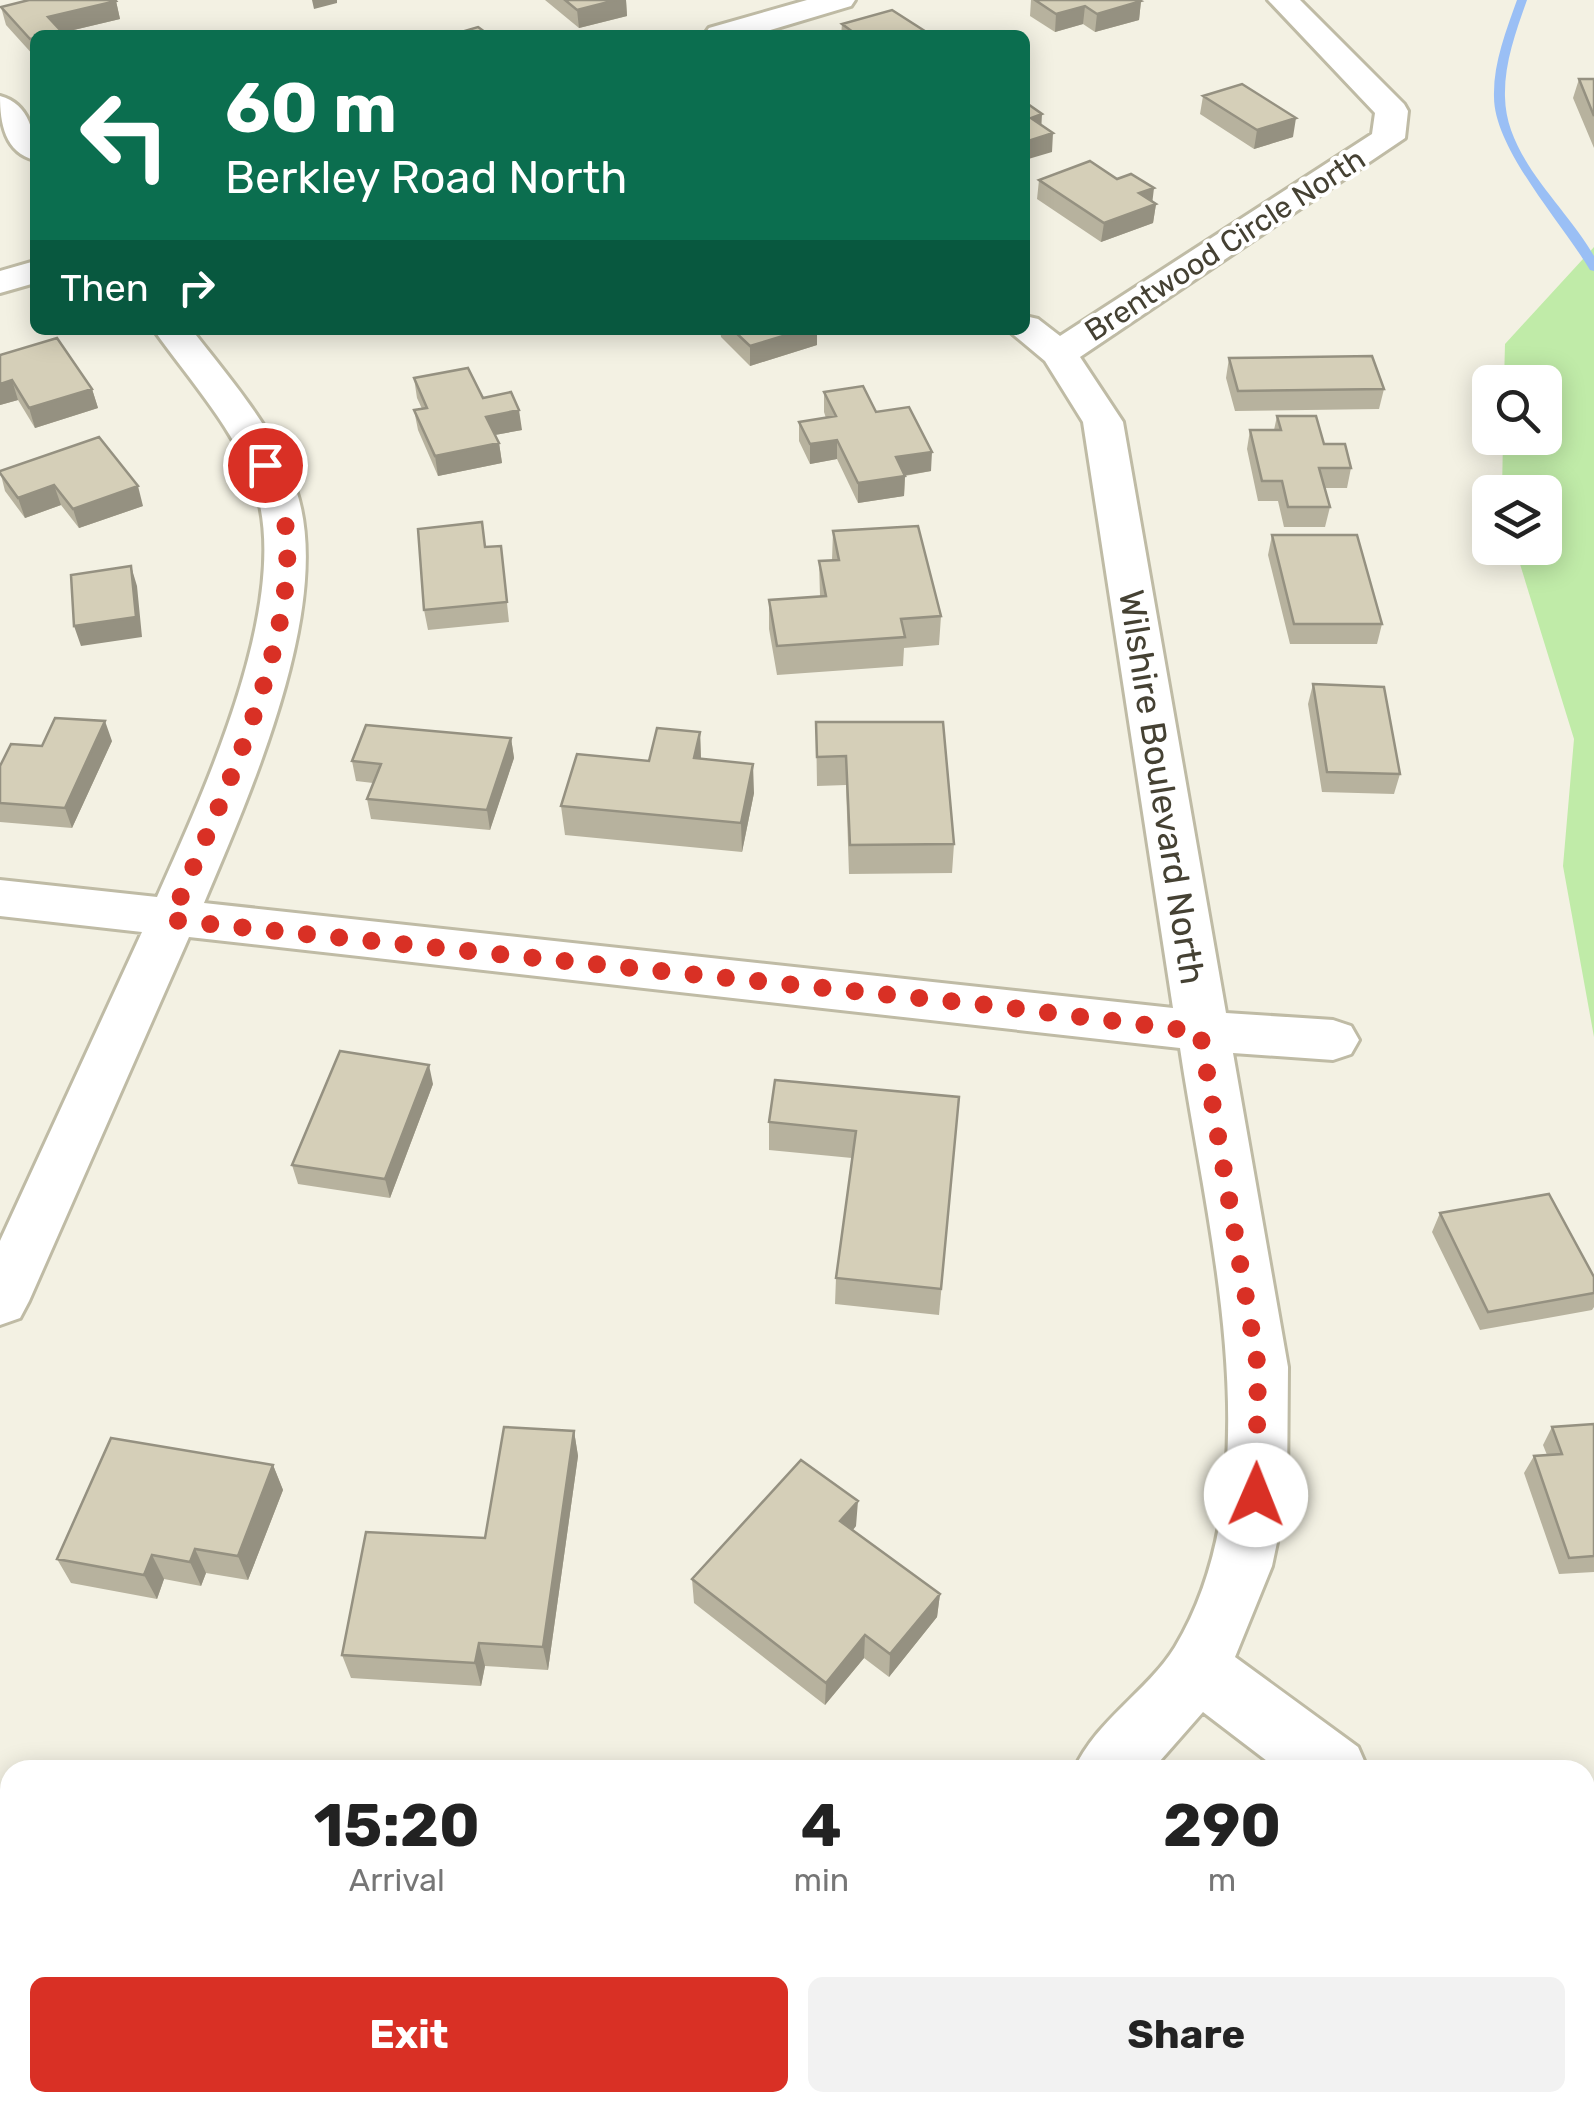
<!DOCTYPE html>
<html lang="en">
<head>
<meta charset="utf-8">
<style>
  :root { --surface:#fff; --page:#f2f2f2; --text:#222; --muted:#767676; --accent:#d93025 }
  body { margin:0; font-family:Rubik,sans-serif; background:var(--page); color:var(--text); height:100vh; display:flex; flex-direction:column; font-size:38px; white-space:nowrap }
  * { box-sizing:border-box; margin:0 }
  p { font-size:32px; color:var(--muted) }
  .icon { flex:none; width:55px; height:55px; fill:none; stroke:currentColor; stroke-width:2; stroke-linecap:round; stroke-linejoin:round }
  .map { position:relative; flex:1; overflow:hidden }
  .sheet { position:absolute; left:0px; top:1760px; width:1595px; height:352px; display:flex; flex-direction:column; background:var(--surface); border-radius:30px 30px 0 0; box-shadow:0 5px 25px #0003 }
  .sheet>* { flex:none }
  .banner { position:absolute; left:30px; top:30px; width:1000px; height:305px; border-radius:15px; box-shadow:0 5px 25px #0003; background:#0b6e4f; color:#fff; overflow:hidden }
  .buttons { position:absolute; left:1472px; top:365px; display:grid; gap:20px }
  .buttons a { display:grid; place-items:center; width:90px; height:90px; border-radius:15px; background:var(--surface); box-shadow:0 5px 25px #0003; font-size:50px }
  .pin { position:absolute; display:grid; place-items:center; width:85px; height:85px; color:#fff; margin:-42px; border:5px solid #fff; border-radius:50%; box-shadow:0 2px 10px #0007 }
  .me { position:absolute; width:110px; margin:-55px; rotate:1deg; stroke-linejoin:round; filter:drop-shadow(0 0 8px #0008) }
  .turn { display:flex; align-items:center; gap:35px; height:210px; padding:0 30px; font-size:45px }
  .turn .icon { width:130px; height:130px; stroke-width:2.5 }
  .turn b { display:block; font-size:70px; line-height:85px }
  .then { display:flex; align-items:center; height:95px; padding:0 30px; background:#0003; gap:20px; font-size:38px }
  .eta { display:flex; justify-content:space-evenly; align-items:center; height:170px; text-align:center }
  .eta b { font-size:60px; font-weight:700; line-height:70px }
  .button { display:flex; gap:20px; margin-top:auto; padding:20px 30px }
  .button a { flex:1; height:115px; border-radius:15px; background:var(--accent); color:#fff; font-size:40px; font-weight:700; line-height:115px; text-align:center }
  .button a+a { background:var(--page); color:var(--text) }
  .map>svg:first-child { display:block }
</style>
</head>
<body>
<div class="map">
<svg width="1594" height="2112" viewBox="0 0 1594 2112">
  <rect width="100%" height="100%" fill="#f3f1e3"/>
  <path fill="#c0eba8" d="M1594,247V1037L1563,866L1574,739L1515,548H1545V492H1502L1503,438H1545V382H1504L1505,344Z"/>
  <g fill="none" stroke-linecap="round" stroke-linejoin="round">
    <path fill="#9abff5" fill-rule="evenodd" d="M1517,0H1527C1516,31 1504,64 1505,97C1506,159 1566,206 1594,256V271L1590,270C1562,223 1494,149 1494,97C1493,64 1506,31 1517,0Z"/>
    <defs>
      <path id="street" d="M807,0H855L851,6L754,35H704L709,28Z
        M1268,0H1300L1404,104L1408,111L1405,138L1080,357L1123,422L1226,1013L1333,1020L1351,1026L1359,1040L1351,1054L1333,1060L1233,1053L1288,1367L1287,1495L1272,1566L1235,1657L1358,1747L1368,1770H1279L1203,1712L1152,1770H1074C1096,1720 1147,1692 1175,1647C1276,1479 1207,1230 1180,1048L189,937L29,1301L20,1318L0,1325V1241L142,932L0,916V880L157,897C203,793 292,603 256,490C236,430 190,381 154,330H192C230,379 276,431 296,490C335,604 249,796 204,903L1173,1008L1083,422L1045,361L1008,330H1025V316L1038,319L1060,336L1372,134L1375,113Z
        M0,96C30,104 35,134 35,160C5,153 0,123 0,96Z
        M35,261V283L0,293V271Z
        M0,1919L10,1920V1992L0,1991Z
        M1585,1921L1594,1925V1999L1585,1995Z
        M1341,2102H1424L1428,2112H1345Z"/>
    </defs>
    <use href="#street" stroke="#bfbba5" stroke-width="6"/>
    <use href="#street" fill="#fff" fill-rule="evenodd"/>
  </g>
  <path fill="#b7b29e" d="M545,0H626L627,16L579,28Z
    M1031,0H1139L1141,1L1139,20L1095,32L1083,24L1055,32L1030,16Z
    M116,1L120,19L61,33L62,35H35V57L6,25L1,7Z
    M842,24L931,35H841Z
    M1579,79H1594V148L1573,98Z
    M1203,96L1293,137L1254,149L1200,114Z
    M1039,180L1152,201L1156,204L1153,223L1101,242L1037,199Z
    M720,330H817V345L750,366L721,337Z
    M0,355L92,389L98,408L35,428L18,400L0,405Z
    M1229,358L1384,389L1379,409L1235,411L1226,378Z
    M414,378L483,398L522,430L495,435L499,443L502,463L438,476L418,430L414,410L422,409L417,398Z
    M824,392L876,412L931,471L905,476L904,496L858,503L837,459L810,464L799,441V422L826,418L824,412Z
    M1277,416L1324,444L1351,468L1347,488H1325L1330,507L1325,527H1284L1278,501H1258L1247,449L1250,430H1274Z
    M0,471L143,506L79,528L61,505L25,518L5,491Z
    M833,531L941,616L939,645L904,648L903,666L777,675L769,629V600L820,596L819,561L832,560Z
    M1272,535L1382,624L1377,644H1290L1268,555Z
    M501,546L509,622L428,630L424,610L485,547Z
    M1313,684L1400,774L1394,794L1322,792L1308,704Z
    M816,722L954,844L952,873L849,874L846,785L817,786Z
    M700,732L701,759L754,793L742,852L565,835L561,806L649,761Z
    M511,738L514,758L490,830L371,819L367,799L373,783L356,781L352,761Z
    M112,741L72,828L0,822V766L42,746Z
    M433,1084L390,1198L298,1184L292,1165Z
    M959,1097L939,1315L835,1304L836,1278L852,1158L769,1150V1122Z
    M1440,1213L1594,1277V1307L1592,1310L1480,1330L1432,1232Z
    M1594,1424V1572L1559,1574L1524,1473L1534,1456L1547,1455L1543,1445L1552,1427Z
    M574,1431L578,1456L548,1670L485,1666L481,1686L351,1678L342,1655L485,1538Z
    M273,1465L283,1490L248,1580L206,1573L201,1586L164,1579L157,1599L71,1583L57,1559Z
    M856,1526L853,1530L940,1594L937,1617L889,1677L864,1658L825,1705L694,1603L692,1579Z"/>
  <path fill="#959181" d="M312,0H337V3L314,9Z
    M616,0H626L627,16L579,28L577,10Z
    M116,1L120,19L61,33L62,35H46L48,17Z
    M1141,1L1139,20L1095,32L1097,14Z
    M1085,6L1083,24L1055,32L1056,14Z
    M35,38V58L30,39Z
    M1042,114L1041,133L1031,118Z
    M1296,118L1293,137L1254,149L1257,130Z
    M1053,133L1052,152L1025,160V142Z
    M1154,188L1152,205L1156,204L1153,223L1101,242L1104,223L1139,193Z
    M803,330H817V345L750,366V346Z
    M12,380L18,400L0,405V384Z
    M92,389L98,408L35,428L29,408Z
    M519,410L522,430L489,436L486,417Z
    M837,440V459L810,464V444Z
    M499,443L502,463L438,476L435,456Z
    M932,452L931,471L895,477L896,457Z
    M905,476L904,496L858,503V483Z
    M54,485L61,505L25,518L18,498Z
    M138,486L143,506L79,528L73,509Z
    M131,566L137,586L142,637L81,646L74,626Z
    M105,721L112,741L72,828L65,808Z
    M700,732L701,761L694,758Z
    M511,738L514,758L490,830L487,810Z
    M753,764L754,793L742,852L741,823Z
    M429,1065L433,1084L390,1198L385,1179Z
    M574,1431L578,1456L548,1670L543,1647Z
    M273,1465L283,1490L248,1580L238,1556Z
    M858,1501L856,1526L840,1545V1521Z
    M195,1549L206,1573L201,1586L190,1562Z
    M152,1555L164,1579L157,1599L144,1575Z
    M940,1594L937,1617L889,1677L890,1654Z
    M865,1635L864,1658L825,1705L826,1683Z
    M479,1643L485,1666L481,1686L475,1663Z"/>
  <path fill="#d5cfb8" stroke="#959181" stroke-width="2.5" d="M29,0H115L116,1L48,17L61,31L46,35H35V38L30,39L1,7Z
    M565,0H616L577,10Z
    M1035,0H1139L1141,1L1097,14L1085,6L1056,14Z
    M892,10L931,35H857L842,24Z
    M478,27L489,35H451Z
    M1579,79H1594V116Z
    M1242,84L1296,118L1257,130L1203,96Z
    M1025,102L1042,114L1031,118L1053,133L1025,142Z
    M1090,161L1117,179L1131,174L1154,188L1139,193L1156,204L1104,223L1039,180Z
    M733,330H803L750,346Z
    M57,338L92,389L29,408L12,380L0,384V355Z
    M1372,356L1384,389L1238,391L1229,358Z
    M468,368L483,398L511,392L519,410L486,417L499,443L435,456L414,410L427,408L414,378Z
    M863,386L876,412L909,407L932,452L896,457L905,476L858,483L837,440L810,444L799,422L836,416L824,392Z
    M1277,416H1316L1324,444H1345L1351,468H1319L1330,507H1288L1282,481H1262L1250,430H1281Z
    M99,437L138,486L73,509L54,485L18,498L0,473V471Z
    M482,522L485,547L501,546L507,602L424,610L418,529Z
    M918,526L941,616L901,619L905,637L777,646L769,600L826,596L819,561L839,560L833,531Z
    M1272,535H1357L1382,624H1294Z
    M131,566L136,617L74,626L71,575Z
    M1313,684L1384,687L1400,774L1327,772Z
    M55,718L105,721L65,808L0,803V766L11,744L42,746Z
    M816,722H943L954,844L850,845L846,756L817,757Z
    M366,725L511,738L487,810L367,799L381,764L352,761Z
    M657,728L700,732L694,758L753,764L741,823L561,806L577,754L649,761Z
    M340,1051L429,1065L385,1179L292,1165Z
    M775,1080L959,1097L941,1289L836,1278L856,1131L769,1122Z
    M1549,1194L1594,1277V1293L1488,1312L1440,1213Z
    M1594,1424V1556L1569,1558L1534,1456L1562,1454L1552,1427Z
    M504,1427L574,1431L543,1647L479,1643L475,1663L342,1655L366,1532L485,1538Z
    M111,1438L273,1465L238,1556L195,1549L190,1562L152,1555L144,1575L57,1559Z
    M801,1460L858,1501L840,1521L940,1594L890,1654L865,1635L826,1683L692,1579Z"/>
  <g fill="none" stroke-linecap="round" stroke-linejoin="round">
    <path stroke="#d93025" stroke-width="18" stroke-dasharray="0 32.4" d="M265,465C271,479 278,493 282,508C311,620 214,814 171,920L997,1006L1200,1032L1258,1367L1256,1495"/>
  </g>
  <g text-anchor="middle" dominant-baseline="central" stroke-width="8" stroke-linejoin="round" paint-order="stroke">
    <g font-size="30" fill="#454133" stroke="#fff">
      <text transform="translate(1225 245) rotate(-33)">Brentwood Circle North</text>
    </g>
    <g font-size="35" fill="#454133" stroke="#fff">
      <text transform="translate(1162 787) rotate(81)">Wilshire Boulevard North</text>
    </g>
  </g>
</svg>
<div class="buttons">
<a><svg class="icon" aria-label="search" viewBox="0 0 24 24"><circle cx="10" cy="10" r="6"/><path d="M15 15l6 6"/></svg></a>
<a><svg class="icon" aria-label="layers" viewBox="0 0 24 24"><path d="M12 4l9 5-9 5-9-5zM3 14l9 5 9-5"/></svg></a>
</div>
<div class="pin" style="left:265px;top:465px;background:#d93025"><svg class="icon" aria-label="arrive" viewBox="0 0 24 24"><path d="M6 21V4h12l-3 4 3 4H6"/></svg></div>
<svg class="me" style="left:1256px;top:1495px" viewBox="-20 -20 40 40"><circle r="19" fill="#fff"/><path d="M0-13L10 11 0 6-10 11z" fill="#d93025"/></svg>
<div class="banner">
<div class="turn"><svg class="icon" aria-label="left" viewBox="0 0 24 24"><path d="M17 20v-9H6M10 6l-5 5 5 5"/></svg><div><b>60 m</b>Berkley Road North</div></div>
<div class="then">Then<svg class="icon" aria-label="right" viewBox="0 0 24 24"><path d="M7 20v-9h11M14 6l5 5-5 5"/></svg></div>
</div>
<section class="sheet">
<div class="eta">
<div><b>15:20</b><p>Arrival</p></div>
<div><b>4</b><p>min</p></div>
<div><b>290</b><p>m</p></div>
</div>
<div class="button"><a>Exit</a><a>Share</a></div>
</section>
</div>
</body>
</html>
